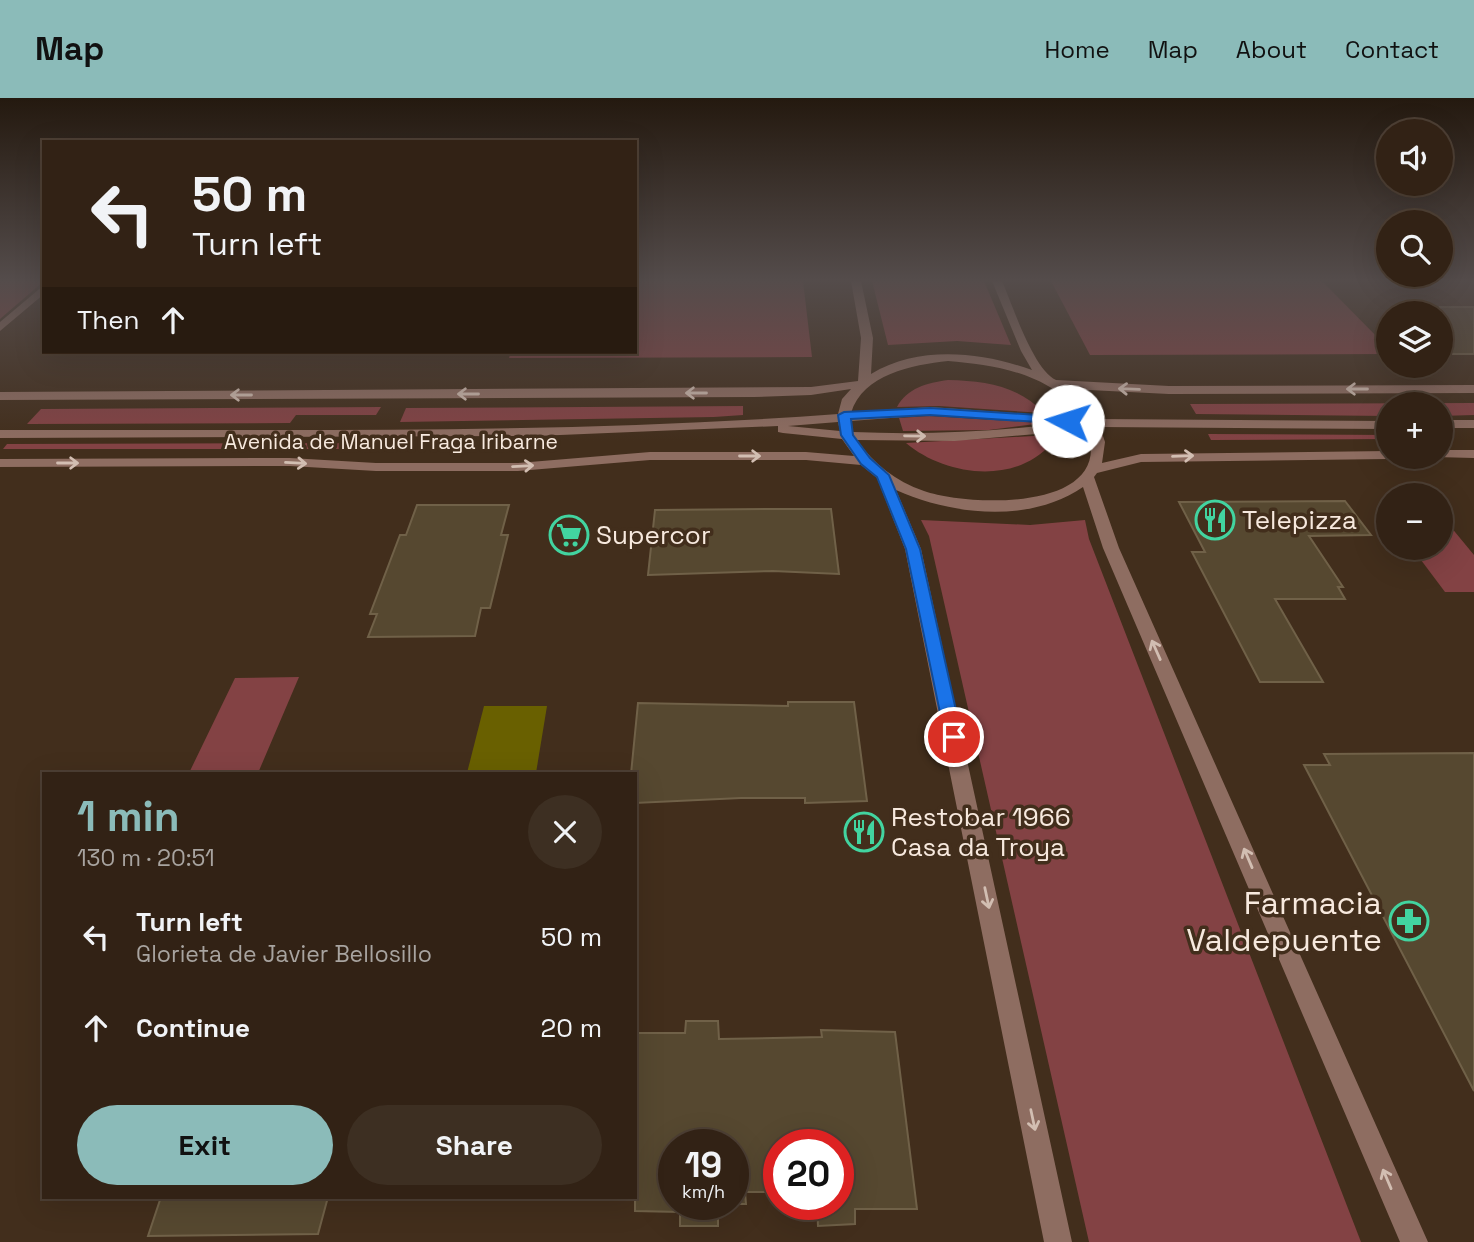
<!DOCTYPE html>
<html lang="en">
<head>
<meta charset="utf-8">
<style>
  :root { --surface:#322215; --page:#3d2f22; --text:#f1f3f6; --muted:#a8a4a0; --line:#4d3f34; --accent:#8bbbb9 }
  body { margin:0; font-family:"Space Grotesk",sans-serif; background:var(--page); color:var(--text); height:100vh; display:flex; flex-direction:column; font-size:26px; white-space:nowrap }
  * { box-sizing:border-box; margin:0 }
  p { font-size:23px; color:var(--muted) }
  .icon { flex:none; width:38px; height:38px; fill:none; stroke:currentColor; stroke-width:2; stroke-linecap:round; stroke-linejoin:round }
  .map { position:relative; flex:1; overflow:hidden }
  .drawer { position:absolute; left:42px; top:674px; width:595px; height:427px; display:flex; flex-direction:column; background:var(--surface); border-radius:0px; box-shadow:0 7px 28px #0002,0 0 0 2px var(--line) }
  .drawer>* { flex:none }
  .top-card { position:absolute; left:42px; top:42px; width:595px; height:214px; border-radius:0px; box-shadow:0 7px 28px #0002,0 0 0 2px var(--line); background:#322215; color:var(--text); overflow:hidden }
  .tools { position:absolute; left:1376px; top:21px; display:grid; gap:14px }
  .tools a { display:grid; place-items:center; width:77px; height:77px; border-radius:50%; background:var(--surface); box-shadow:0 7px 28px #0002,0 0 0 2px var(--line); font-size:35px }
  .speed { position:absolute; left:658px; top:1031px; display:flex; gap:14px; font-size:35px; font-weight:700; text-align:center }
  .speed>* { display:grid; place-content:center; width:91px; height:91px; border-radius:50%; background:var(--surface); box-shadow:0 7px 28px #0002,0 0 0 2px var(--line); line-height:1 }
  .speed small { font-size:18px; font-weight:400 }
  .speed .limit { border:10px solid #d22; background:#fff; color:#111 }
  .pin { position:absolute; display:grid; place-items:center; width:60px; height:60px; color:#fff; margin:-30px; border:4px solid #fff; border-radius:50%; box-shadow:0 2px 7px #0007 }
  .me { position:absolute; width:77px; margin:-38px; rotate:275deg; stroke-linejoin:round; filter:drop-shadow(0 0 5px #0008) }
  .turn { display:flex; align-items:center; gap:24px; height:147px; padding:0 35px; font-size:32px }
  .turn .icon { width:91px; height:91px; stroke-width:2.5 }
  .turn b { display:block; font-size:49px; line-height:60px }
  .then { display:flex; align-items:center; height:66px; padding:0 35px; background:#0003; gap:14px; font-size:26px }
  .round { display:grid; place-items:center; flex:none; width:74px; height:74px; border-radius:37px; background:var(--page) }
  .overview { display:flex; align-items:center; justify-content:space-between; height:119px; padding:0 35px }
  h1 { font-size:42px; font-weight:700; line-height:52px; color:var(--accent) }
  .button { display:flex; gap:14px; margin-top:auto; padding:14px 35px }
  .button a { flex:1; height:80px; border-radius:42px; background:var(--accent); color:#111; font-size:28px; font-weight:700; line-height:80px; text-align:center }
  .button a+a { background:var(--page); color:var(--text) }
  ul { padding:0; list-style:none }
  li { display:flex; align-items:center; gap:21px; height:91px; padding:0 35px }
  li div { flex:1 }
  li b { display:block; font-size:26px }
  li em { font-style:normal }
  header { display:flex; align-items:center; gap:42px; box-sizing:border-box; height:98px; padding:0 35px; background:var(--accent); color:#111 }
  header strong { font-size:33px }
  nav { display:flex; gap:38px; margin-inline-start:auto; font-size:24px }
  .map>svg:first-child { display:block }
</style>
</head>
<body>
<header>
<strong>Map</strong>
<nav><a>Home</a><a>Map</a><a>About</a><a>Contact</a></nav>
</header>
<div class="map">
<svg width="1474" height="1144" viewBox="0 0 1474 1144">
  <rect width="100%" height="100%" fill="#422e1c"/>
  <path fill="#834244" d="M0,183H44L0,221Z
    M635,183H803L812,259L509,260L511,254H635Z
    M872,183H984L1011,247L957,243L888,247Z
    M1051,183H1322L1388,250V256L1090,257Z
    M948,282C985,283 1017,287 1044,315L939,308L897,309C907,290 927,285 948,282Z
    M1474,305V317L1440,318V306H1388V318L1196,316L1190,306Z
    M743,308V317L714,319L400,324L406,310Z
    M381,309L376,317H296L290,325L27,326L41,311Z
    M929,318L1043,325L989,332L903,333L899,320Z
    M1208,336L1388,337V341L1211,342Z
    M1051,337V346C1015,387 945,378 906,345Z
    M362,345L360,351H3L7,346Z
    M1441,417L1474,457V494H1445L1412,450H1440Z
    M921,422L1030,427L1085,422L1089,441L1361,1144H1089L929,438Z
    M299,579L258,675H189L235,580Z"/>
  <path fill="#696000" d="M484,608H547L536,675H467Z"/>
  <path fill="#564830" stroke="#706148" stroke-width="2" d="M1440,209H1474V256H1440Z
    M1345,403L1371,437L1309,438L1343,489H1338L1345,501H1275L1323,584H1260L1192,454H1205L1179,404Z
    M417,407H509L501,437H508L490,510H481L475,538L368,539L377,516H370L400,437H406Z
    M777,411H831L839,476L773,473L648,477L655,412Z
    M788,604H854L867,703L805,705V700H741L635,705V676H631L638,605L788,608Z
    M1474,655V993L1304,667H1330L1324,656Z
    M686,923H718L719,941L822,939L821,932L895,934L917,1111H855V1126L818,1128L817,1106H838V1046H779V1094H745L746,1106H733V1046H674V1106H718V1128H680V1114L635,1113V935H685Z
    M161,1099H328L318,1136L148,1138Z"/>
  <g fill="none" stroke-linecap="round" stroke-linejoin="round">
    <path fill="#8e6d61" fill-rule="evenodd" d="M851,183H861L873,240L871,276C919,247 981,254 1032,272L1021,253L992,183H1002C1013,208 1033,271 1056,282L1169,288L1474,287V295L1169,296L1069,291L1080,299L1096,321L1388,323V331L1100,329L1105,344L1102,365L1141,356L1388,353V359H1394L1388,361L1141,364L1097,375L1094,379L1119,450L1428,1144H1400L1103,450L1083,389C1029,426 952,417 896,392L921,451L1072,1144H1044L905,451L877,380L861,367L806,362H650L518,373H376L290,368L0,369V361L290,360L376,365H518L650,354H806L854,358L842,341L783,335L778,334V328L536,338L0,340V332C279,331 559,337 838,316L842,301L851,291L811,297L754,299L0,302V294L811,289L858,283L861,240ZM948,263C997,267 1053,276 1083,320L930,309L851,315C863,276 912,267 948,263ZM930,317L1057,326C989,334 922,337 853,334L851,323ZM838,324L840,333L788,328ZM1061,327L1086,328C1120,414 970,409 924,393C895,383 874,366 857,342L955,343L1059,334L1066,330Z
      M44,187V196L0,233V224Z
      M1440,322H1474V330H1440Z
      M1440,352H1474V360L1435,359H1440Z"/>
  </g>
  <defs><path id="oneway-shaft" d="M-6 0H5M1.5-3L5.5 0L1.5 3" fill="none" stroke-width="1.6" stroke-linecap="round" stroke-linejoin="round" transform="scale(1.75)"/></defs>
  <g stroke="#d2beb2">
    <use href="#oneway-shaft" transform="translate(1129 291) rotate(-178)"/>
    <use href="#oneway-shaft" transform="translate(1357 291) rotate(180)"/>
    <use href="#oneway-shaft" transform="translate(696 295) rotate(180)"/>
    <use href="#oneway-shaft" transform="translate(468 296) rotate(180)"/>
    <use href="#oneway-shaft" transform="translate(241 297) rotate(180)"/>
    <use href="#oneway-shaft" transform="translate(915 338) rotate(1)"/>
    <use href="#oneway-shaft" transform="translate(750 358)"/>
    <use href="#oneway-shaft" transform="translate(1183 358) rotate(-2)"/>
    <use href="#oneway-shaft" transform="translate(68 365)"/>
    <use href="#oneway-shaft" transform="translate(296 365) rotate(3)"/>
    <use href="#oneway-shaft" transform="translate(523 368) rotate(-3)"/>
    <use href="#oneway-shaft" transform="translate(1156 552) rotate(-114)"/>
    <use href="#oneway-shaft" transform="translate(1248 760) rotate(-113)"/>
    <use href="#oneway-shaft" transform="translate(987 800) rotate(78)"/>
    <use href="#oneway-shaft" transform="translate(1033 1022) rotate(78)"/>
    <use href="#oneway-shaft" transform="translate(1387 1081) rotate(-113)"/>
  </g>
  <linearGradient id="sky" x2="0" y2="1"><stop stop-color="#24190f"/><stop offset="0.53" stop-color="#544c4b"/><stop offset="1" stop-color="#544c4b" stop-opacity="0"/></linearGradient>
  <rect width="1474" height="343" fill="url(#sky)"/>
  <path fill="#1a73e8" stroke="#114b97" stroke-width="2" d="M930,310L1068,319L1074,323L1068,326L930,317L851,321L853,337L870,360L889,377L920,451L962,639L954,646L945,639L906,451L877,379L861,366L841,337L838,317L844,314Z"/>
  <defs>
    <symbol id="restaurant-ring" viewBox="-11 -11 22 22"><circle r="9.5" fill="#422e1c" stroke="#42d4a0" stroke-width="1.5"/><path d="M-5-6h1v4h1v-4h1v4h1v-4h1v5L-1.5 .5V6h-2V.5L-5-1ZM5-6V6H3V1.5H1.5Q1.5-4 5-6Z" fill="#42d4a0"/></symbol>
    <symbol id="supermarket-ring" viewBox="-11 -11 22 22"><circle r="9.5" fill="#422e1c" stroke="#42d4a0" stroke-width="1.5"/><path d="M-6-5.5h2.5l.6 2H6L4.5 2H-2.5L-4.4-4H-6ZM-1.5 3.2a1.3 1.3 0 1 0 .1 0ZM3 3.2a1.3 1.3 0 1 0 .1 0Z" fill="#42d4a0"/></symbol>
    <symbol id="pharmacy-ring" viewBox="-11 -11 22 22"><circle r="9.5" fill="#422e1c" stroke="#42d4a0" stroke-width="1.5"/><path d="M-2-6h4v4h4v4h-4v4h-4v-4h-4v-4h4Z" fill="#42d4a0"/></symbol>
  </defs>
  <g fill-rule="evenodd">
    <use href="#restaurant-ring" x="1193" y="400" width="44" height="44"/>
    <use href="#supermarket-ring" x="547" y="415" width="44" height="44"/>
    <use href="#restaurant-ring" x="842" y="712" width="44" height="44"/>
    <use href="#pharmacy-ring" x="1387" y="801" width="44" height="44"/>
  </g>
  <g text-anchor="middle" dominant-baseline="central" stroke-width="7" stroke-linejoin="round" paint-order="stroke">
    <g font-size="21" fill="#f7e9de" stroke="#422e1c">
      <text x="391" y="343">Avenida de Manuel Fraga Iribarne</text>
    </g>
    <g font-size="26" fill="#f7e9de" stroke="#422e1c" text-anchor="start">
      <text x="1242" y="422">Telepizza</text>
      <text x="596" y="437">Supercor</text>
      <text x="891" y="719">Restobar 1966<tspan x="891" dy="30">Casa da Troya</tspan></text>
    </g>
    <g font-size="32" fill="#f7e9de" stroke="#422e1c" text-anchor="end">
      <text x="1382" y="805">Farmacia<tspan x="1382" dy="37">Valdepuente</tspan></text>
    </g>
  </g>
</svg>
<div class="tools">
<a><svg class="icon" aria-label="sound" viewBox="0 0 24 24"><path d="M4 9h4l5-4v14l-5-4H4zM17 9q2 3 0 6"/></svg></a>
<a><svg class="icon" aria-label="search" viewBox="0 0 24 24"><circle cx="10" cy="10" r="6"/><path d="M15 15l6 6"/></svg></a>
<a><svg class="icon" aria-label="layers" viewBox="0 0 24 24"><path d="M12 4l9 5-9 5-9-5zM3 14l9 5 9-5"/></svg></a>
<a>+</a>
<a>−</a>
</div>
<div class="speed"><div>19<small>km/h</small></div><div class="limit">20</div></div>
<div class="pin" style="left:954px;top:639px;background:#d93025"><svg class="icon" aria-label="arrive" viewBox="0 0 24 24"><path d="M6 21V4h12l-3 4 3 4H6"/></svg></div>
<svg class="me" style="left:1068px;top:323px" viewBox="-20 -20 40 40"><circle r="19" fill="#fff"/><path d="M0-13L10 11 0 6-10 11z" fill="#1a73e8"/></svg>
<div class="top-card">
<div class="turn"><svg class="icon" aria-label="left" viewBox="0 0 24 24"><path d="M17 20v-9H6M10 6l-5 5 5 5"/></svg><div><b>50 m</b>Turn left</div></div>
<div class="then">Then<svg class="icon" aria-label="ahead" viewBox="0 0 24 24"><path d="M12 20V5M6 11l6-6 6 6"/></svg></div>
</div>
<section class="drawer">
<div class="overview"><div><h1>1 min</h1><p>130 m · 20:51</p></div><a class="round"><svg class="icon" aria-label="close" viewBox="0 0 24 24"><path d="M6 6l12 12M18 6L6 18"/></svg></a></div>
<ul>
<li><svg class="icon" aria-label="left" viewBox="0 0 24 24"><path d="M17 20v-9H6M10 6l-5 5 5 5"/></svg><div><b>Turn left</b><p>Glorieta de Javier Bellosillo</p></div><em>50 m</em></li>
<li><svg class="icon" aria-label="ahead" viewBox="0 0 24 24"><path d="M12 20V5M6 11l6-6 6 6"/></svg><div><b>Continue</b></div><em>20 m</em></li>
</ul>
<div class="button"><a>Exit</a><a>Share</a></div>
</section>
</div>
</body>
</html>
